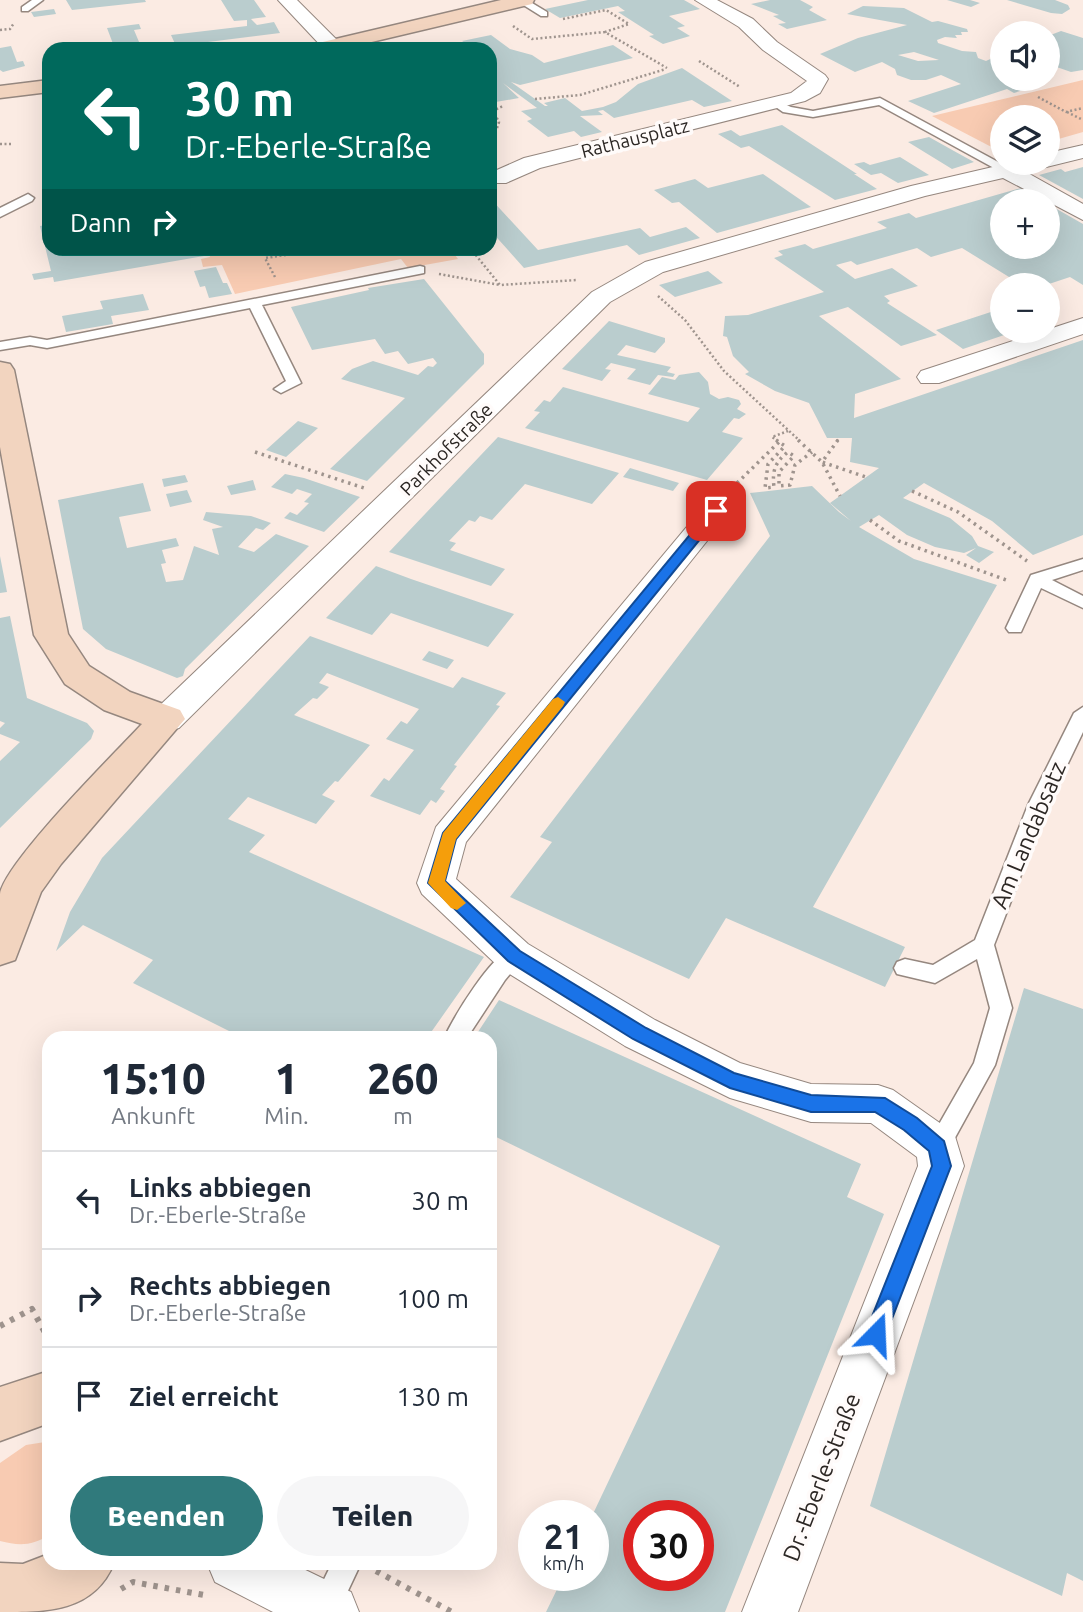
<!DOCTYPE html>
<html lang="de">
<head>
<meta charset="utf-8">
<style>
  :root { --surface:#fff; --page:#f6f6f7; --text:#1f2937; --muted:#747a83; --line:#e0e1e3; --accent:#307a7c }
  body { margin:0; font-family:Ubuntu,sans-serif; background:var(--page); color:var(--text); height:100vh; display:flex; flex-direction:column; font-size:26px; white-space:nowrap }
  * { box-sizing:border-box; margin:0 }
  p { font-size:23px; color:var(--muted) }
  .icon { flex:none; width:38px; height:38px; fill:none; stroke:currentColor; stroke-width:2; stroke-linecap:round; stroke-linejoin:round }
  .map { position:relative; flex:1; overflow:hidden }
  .side { position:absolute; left:42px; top:1031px; width:455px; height:539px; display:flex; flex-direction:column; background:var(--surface); border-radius:21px; box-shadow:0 7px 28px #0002 }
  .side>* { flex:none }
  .guide { position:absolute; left:42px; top:42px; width:455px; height:214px; border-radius:21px; box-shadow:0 7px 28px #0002; background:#00695c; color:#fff; overflow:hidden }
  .controls { position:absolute; left:990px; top:21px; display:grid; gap:14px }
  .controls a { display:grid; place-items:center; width:70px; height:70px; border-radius:50%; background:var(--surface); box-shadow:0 7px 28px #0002; font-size:35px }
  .speed { position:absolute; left:518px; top:1500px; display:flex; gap:14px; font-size:35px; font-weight:700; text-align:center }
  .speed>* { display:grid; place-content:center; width:91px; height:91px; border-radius:50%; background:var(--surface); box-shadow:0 7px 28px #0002; line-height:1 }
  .speed small { font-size:18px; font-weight:400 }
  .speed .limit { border:10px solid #d22; background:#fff; color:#111 }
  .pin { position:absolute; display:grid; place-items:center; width:60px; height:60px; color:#fff; margin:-30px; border-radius:14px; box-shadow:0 4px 10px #0006 }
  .me { position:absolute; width:77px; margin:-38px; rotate:21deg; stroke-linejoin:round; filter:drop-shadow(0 0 5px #0008) }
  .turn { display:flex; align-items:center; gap:24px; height:147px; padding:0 28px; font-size:32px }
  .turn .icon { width:91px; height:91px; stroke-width:2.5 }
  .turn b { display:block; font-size:49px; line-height:60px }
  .then { display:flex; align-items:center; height:66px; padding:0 28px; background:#0003; gap:14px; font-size:26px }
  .eta { display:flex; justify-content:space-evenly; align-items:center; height:119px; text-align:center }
  .eta b { font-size:42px; font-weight:800; line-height:49px }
  .cta { display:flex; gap:14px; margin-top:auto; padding:14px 28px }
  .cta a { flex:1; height:80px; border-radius:42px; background:var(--accent); color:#fff; font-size:28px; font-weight:800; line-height:80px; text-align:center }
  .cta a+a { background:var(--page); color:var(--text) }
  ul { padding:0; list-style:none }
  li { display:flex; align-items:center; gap:21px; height:98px; padding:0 28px; border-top:2px solid var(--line) }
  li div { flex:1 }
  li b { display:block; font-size:26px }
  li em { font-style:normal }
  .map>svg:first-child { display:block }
</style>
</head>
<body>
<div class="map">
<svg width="1083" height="1612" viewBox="0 0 1083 1612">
  <rect width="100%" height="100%" fill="#fbebe3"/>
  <path fill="#f8cbb2" d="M1083,80V132L1048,142V117H1003V153L932,116Z
    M207,248H450L458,259L408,268L401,259L235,294L222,265L203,267L201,259L210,257Z
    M45,1442L49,1443V1535C32,1546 19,1546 0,1541V1463L26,1445Z"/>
  <path fill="#bacdce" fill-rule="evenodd" d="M66,0H145L146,2L72,10Z
    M221,0H254L266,17L251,19L257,25L274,22L280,33L176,46L171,35L247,26V20L234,21Z
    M588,0H684L700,9L669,16L685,26L677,28L690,36L663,44L649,36L654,35L618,12L625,11L618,6L560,18L545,9Z
    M770,0H800L813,7L809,10L827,20L787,29L778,24L786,23L773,16L779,15L751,4Z
    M947,0H970L980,3L971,7Z
    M1007,0H1055L1068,5L1070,9L1062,14L1051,13Z
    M863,6L904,8L932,22L938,21L967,29L968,32H961L962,35H955L957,38L945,37L937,40L938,43L962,51L976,52L978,58L986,61L1003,53V79L1031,81L1016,86L1023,90L1014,93L1007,89L934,113L908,101L961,84L941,75L926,80H911L897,75L895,69L882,62L855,72L820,54L858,38L907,25L847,14ZM914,52L939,60L918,61L898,55Z
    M54,9L56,14L34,17L31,12Z
    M139,24L141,29L134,30L142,49H115L107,28Z
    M1061,31L1083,38V70L1071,72L1048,64V36Z
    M491,35L510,49L532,55L544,63L613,45L633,58L520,85L511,82L545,106H548L544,103L565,98L582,111L603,107L616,102L638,84L682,68L732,101L704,107L692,100L614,118L603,110L598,111L603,115L580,116L602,132L581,137L574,131L548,137L527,121L532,119L521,111L537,108L503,83L519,98L490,103V49H475L462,41Z
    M11,46L17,62L23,61L25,66L3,72L0,70V48Z
    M782,125L857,174H854L877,189L835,200L749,146L741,148L718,134L731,130L740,136Z
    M929,137L954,151L974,162L952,169L908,142Z
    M900,157L929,175L898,183L881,173L871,175L854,164L864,162L870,165Z
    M1083,167V199L1039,175L1061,169L1065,172Z
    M763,174L811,207L717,233L679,202L672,203L654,190L695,179L708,188Z
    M1021,188L1044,201H1003V247H1048V204L1083,224V285L1070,277L1046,285H1022L962,248L931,257L917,248L857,265L851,261L836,265L855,279L892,268L918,286L884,296L890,301L887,303L937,335L901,346L848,307L819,316L901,379L855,394L854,418L1083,340V535L1033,555L992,521L924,483L903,498L950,518L972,536L978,546L994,552L979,563L966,555L976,548L964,553L935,547L907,535L879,515L859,527L914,559L997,585L813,907L905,947L885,987L726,918L689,979L510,897L552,842L540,837L770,536L750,493L812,486L839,512L851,521L830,503L879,468L850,462L852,438H827L809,403L775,391L745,374L749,372L733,356L727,337L723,336L725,316L748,315L824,292L774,258L783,255L778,251L805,244L813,249L887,228L877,222L909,213L916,218Z
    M490,198L538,250L640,228L650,237L686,227L700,238L639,255L627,245L524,268L490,230Z
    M43,215H49V248H201L204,256L54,282L53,277L34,280L32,274L51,271L40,226L46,225Z
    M216,267L223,283H227L232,294L209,298L205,286L200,287L194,271Z
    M708,271L723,283L675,297L659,285Z
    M424,279L484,354V364L367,481L330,469L405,398L341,379L352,369L373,361L418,375L428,366L433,367L437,363L433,358L408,364L398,351L385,354L375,339L312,350L291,307L369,290L368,288Z
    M143,294L149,310L111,316L113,324L66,332L62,316L103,309L100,301Z
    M1003,308V331H1016L963,349L936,330Z
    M609,321L665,338V342L655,353L626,345L617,355L671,367L667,372L675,374L673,377L658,375L650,385L627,379L636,369L611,363L605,369L611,370L602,381L562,369Z
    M699,372L708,382L710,394L719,399L728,397L739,400L741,404L737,409L746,414L739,419L734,418L722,432L743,438L707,480L525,428L540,412L534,411L544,400L550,402L563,387L688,422L700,408L648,394L662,377L675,380L679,375Z
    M298,421L318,428L286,457L266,450Z
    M498,437L619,473L592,504L525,484L492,520L480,516L475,522L469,520L449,541L456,543L450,550L505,569L491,586L389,552Z
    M630,468L679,483L673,491L623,477Z
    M285,474L304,478L360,497L324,532L284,518L290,512L297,515L309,503L304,502L312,494L297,489L292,494L271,487Z
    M185,475L188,482L164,487L162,479Z
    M253,480L256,490L231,495L227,486Z
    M143,483L151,511L119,517L127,548L176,538L179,546L162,550L166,563L161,564L166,582L183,580L194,546L219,555L212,529L223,527L203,520L206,512L251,516L271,523L263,530L256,528L238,547L254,552L276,534L309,546L185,669L183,676L177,678L106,649L83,629L58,500Z
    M187,490L192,502L170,507L166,494Z
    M0,556L7,592L0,593Z
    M376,566L411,579L514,614L488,647L391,613L372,635L326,618Z
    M10,616L27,698L87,723L94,731L91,739L0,828V761L20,742L0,734V728L5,723L0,721V618Z
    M310,636L453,688L462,677L506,693L496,705L500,706L454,765L457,766L440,789L445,791L436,803L431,800L420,815L370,796L384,778L389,781L414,750L386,739L401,721L407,724L419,709L327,673L319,683L329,687L317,699L313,698L294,715L370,745L338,782L335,781L322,795L335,801L316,824L248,797L228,819L265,835L249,852L484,957L427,1038H243L133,983L153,960L83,925L56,951L70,912L102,858Z
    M429,651L454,660L447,669L422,660Z
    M1024,988L1083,1009V1581L1067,1573L1062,1596L870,1506Z
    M499,1000L861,1164L847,1197L884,1214L725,1612H546L564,1575H593L592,1516L720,1246L490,1134V1038H474ZM639,1516H698V1575H639Z"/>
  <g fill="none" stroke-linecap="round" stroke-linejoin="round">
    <defs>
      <path id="lane" d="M32,0H43L28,11H22V7Z
        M527,0L547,12V16H541L517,1Z
        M880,98L1011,169L1013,171L1003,173L879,105L813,117L783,112L770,103L775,100L791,107L813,111Z
        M28,194L34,198L32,201L0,217V208Z
        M420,266L424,267V273L262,305L301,383L281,393L274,389L286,381L250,308L47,348L30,345L0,350V342L30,337L47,340Z
        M1083,559V570L1052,580L1083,596V608L1041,588L1021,632H1009L1006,628L1031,575Z
        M1083,707V732L1048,805L994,945L1012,1008L995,1065L946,1154L938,1158L930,1154L926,1147L974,1063L990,1008L977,959L935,983L897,974L894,968L897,962L905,959L933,965L975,940L1028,805L1074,713Z
        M514,947L521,950L525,956L505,980L467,1038H444C455,1015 491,955 514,947Z
        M332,1563H361L338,1612H312L310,1608Z"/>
      <path id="street" d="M278,0H297L340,43L341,49H324Z
        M695,0H717L753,19L777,42L825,75L828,79L820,93L805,101L540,168L506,183H490V173L524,158L791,93L807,81L763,50L739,27Z
        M1083,145V158L1026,172L1083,204V220L1003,178L925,196L663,272L610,302L179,728L167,731L155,728L150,719L155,710L592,292L645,262L911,186L1010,163H1048V153Z
        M1083,318V334L939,383H921L917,377L921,371Z
        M716,502L727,505L731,511L466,842L456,879L528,944L655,1020L740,1063L811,1084L878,1085L893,1090L954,1133L964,1166L798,1612H742L918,1166L917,1157L871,1123L811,1122L730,1098L625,1046L500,968L422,894L417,883L436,827L705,505Z
        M207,1563H291L351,1592L359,1612H273L215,1582Z"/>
      <path id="secondary" d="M501,0H534L532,4L342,49H307L310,45Z
        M49,80V92L0,98V86Z
        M0,362L10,364L14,370L68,634L89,666L130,692L180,710L185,719L61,864L41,892L15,960L0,965C0,942 0,917 0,894C5,862 115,753 142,724L104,710L65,684L34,635L0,447Z
        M49,1371V1423L0,1441V1387Z
        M49,1554V1563H114C94,1612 47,1612 0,1612V1563L23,1564Z"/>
    </defs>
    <use href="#lane" stroke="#95877f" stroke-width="3"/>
    <use href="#street" stroke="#95877f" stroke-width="2"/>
    <use href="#secondary" stroke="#95877f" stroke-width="3"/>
    <path stroke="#9f948e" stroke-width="2.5" stroke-dasharray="2 2.5" stroke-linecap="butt" d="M563,19L606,10L629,24L605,32
      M513,26L532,39L605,32L667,68
      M0,30L10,29L14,23
      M699,61L740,87
      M1038,97L1066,112L1083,108
      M535,99L580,95L666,69
      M1067,112L1083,120
      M497,128L499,122L493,111L503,106
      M45,134L49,128
      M0,144H12
      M470,248L500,285L577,280
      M292,254L331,248
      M439,274L500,285
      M275,277L265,258L292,254L289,248
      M658,296L685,320L724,371L800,441
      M778,441L772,437L788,431
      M837,441L839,438"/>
    <path stroke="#9f948e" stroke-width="3.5" stroke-dasharray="2.5 4.5" stroke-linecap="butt" d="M776,440L785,446L768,464L765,488L774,487C772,471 775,462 788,452L794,456L779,472V486L790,485L795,465L812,452
      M798,440L822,462L840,496
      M838,440L822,462L866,477
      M255,452L364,488
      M732,488L779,442
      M912,491L958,512L1027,561
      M870,520L899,541L1009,581"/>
    <path stroke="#9f948e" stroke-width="6" stroke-dasharray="4.5 7" stroke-linecap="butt" d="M0,1326L32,1309L49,1340
      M376,1571L452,1612
      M121,1589L133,1582L204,1595"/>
    <use href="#lane" fill="#fff" fill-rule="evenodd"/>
    <use href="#street" fill="#fff" fill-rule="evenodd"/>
    <use href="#secondary" fill="#f2d4bf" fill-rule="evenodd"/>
  </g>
  <path fill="#1a73e8" stroke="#114b97" stroke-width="2" d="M712,508L723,511L456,839L445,881L520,951L646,1028L734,1073L811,1095L885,1098L917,1118L944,1141L951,1166L883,1342L876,1345L868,1342L865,1334L932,1166L929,1151L904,1130L875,1112H811L730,1088L633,1039L508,961L428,883L443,833Z"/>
  <path fill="#f59e0b" d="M558,697L565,702L563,706L456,839L445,881L466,903L457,910L451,908L428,883L443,833L553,699Z"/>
  <g text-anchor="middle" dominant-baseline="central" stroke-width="7" stroke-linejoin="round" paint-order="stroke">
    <g font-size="19" fill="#2c2724" stroke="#fffbfa">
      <text transform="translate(635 138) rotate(-14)">Rathausplatz</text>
      <text transform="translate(446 449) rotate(-45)">Parkhofstraße</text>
    </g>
    <g font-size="23" fill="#2c2724" stroke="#fffbfa">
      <text transform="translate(1028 835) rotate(-67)">Am Landabsatz</text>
      <text transform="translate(821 1477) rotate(-69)">Dr.-Eberle-Straße</text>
    </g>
  </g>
</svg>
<div class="controls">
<a><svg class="icon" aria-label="sound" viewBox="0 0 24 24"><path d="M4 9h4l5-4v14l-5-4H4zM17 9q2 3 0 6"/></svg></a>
<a><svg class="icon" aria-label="layers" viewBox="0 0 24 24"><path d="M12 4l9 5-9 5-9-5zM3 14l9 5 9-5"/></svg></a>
<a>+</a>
<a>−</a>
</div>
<div class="speed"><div>21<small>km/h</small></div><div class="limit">30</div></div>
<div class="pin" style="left:716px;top:511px;background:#d93025"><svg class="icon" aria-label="arrive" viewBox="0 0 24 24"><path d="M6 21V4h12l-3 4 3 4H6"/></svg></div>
<svg class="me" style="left:876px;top:1334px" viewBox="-20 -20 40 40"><path d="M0-17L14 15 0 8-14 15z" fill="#1a73e8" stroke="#fff" stroke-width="4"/></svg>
<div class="guide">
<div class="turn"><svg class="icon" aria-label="left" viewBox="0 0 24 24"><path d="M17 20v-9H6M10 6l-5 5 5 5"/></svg><div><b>30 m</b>Dr.-Eberle-Straße</div></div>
<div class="then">Dann<svg class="icon" aria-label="right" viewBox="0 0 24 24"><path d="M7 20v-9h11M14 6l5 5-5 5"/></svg></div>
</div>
<section class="side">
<div class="eta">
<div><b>15:10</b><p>Ankunft</p></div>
<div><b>1</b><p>Min.</p></div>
<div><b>260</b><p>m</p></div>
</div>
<ul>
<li><svg class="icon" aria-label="left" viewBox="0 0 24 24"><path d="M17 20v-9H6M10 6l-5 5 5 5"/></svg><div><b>Links abbiegen</b><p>Dr.-Eberle-Straße</p></div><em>30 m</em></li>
<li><svg class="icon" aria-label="right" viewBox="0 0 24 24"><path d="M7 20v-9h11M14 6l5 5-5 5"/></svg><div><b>Rechts abbiegen</b><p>Dr.-Eberle-Straße</p></div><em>100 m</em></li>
<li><svg class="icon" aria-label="arrive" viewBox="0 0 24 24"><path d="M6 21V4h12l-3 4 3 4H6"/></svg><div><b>Ziel erreicht</b></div><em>130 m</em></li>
</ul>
<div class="cta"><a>Beenden</a><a>Teilen</a></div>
</section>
</div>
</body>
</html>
